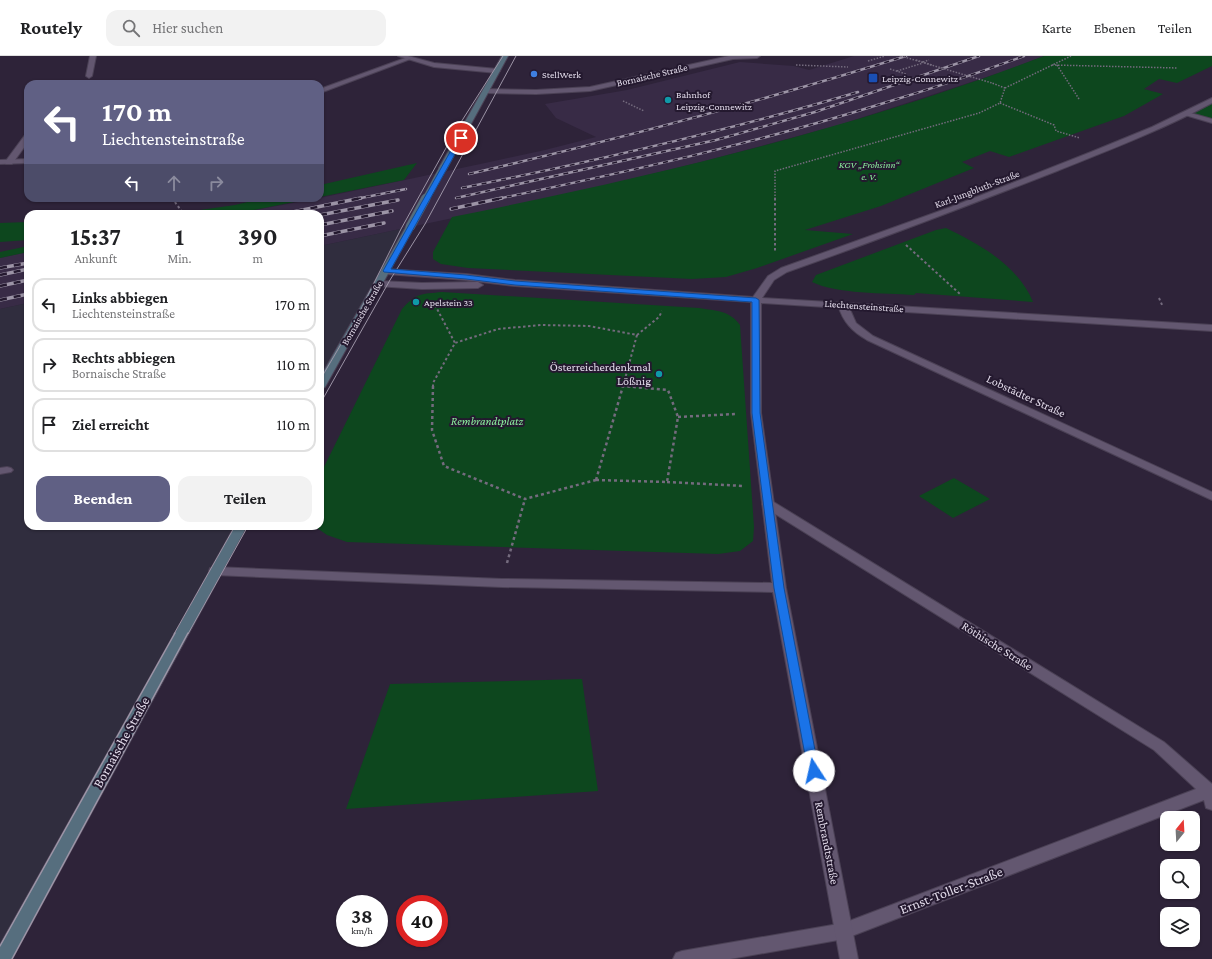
<!DOCTYPE html>
<html lang="de">
<head>
<meta charset="utf-8">
<style>
  :root { --surface:#fff; --page:#f2f2f2; --text:#202124; --muted:#757577; --line:#e0e0e0; --accent:#606084 }
  body { margin:0; font-family:"Crimson Pro",serif; background:var(--page); color:var(--text); height:100vh; display:flex; flex-direction:column; font-size:15px; white-space:nowrap }
  * { box-sizing:border-box; margin:0 }
  p { font-size:13px; color:var(--muted) }
  .icon { flex:none; width:22px; height:22px; fill:none; stroke:currentColor; stroke-width:2; stroke-linecap:round; stroke-linejoin:round }
  .map { position:relative; flex:1; overflow:hidden }
  .panel { position:absolute; left:24px; top:154px; width:300px; height:320px; display:flex; flex-direction:column; background:var(--surface); border-radius:12px; box-shadow:0 1px 3px #0004 }
  .panel>* { flex:none }
  .hud { position:absolute; left:24px; top:24px; width:300px; height:122px; border-radius:12px; box-shadow:0 1px 3px #0004; background:#606084; color:#fff; overflow:hidden }
  .needle { width:26px; rotate:18deg }
  .controls { position:absolute; left:1160px; top:755px; display:grid; gap:8px }
  .controls a { display:grid; place-items:center; width:40px; height:40px; border-radius:8px; background:var(--surface); box-shadow:0 1px 3px #0004; font-size:20px }
  .speed { position:absolute; left:336px; top:839px; display:flex; gap:8px; font-size:20px; font-weight:700; text-align:center }
  .speed>* { display:grid; place-content:center; width:52px; height:52px; border-radius:50%; background:var(--surface); box-shadow:0 1px 3px #0004; line-height:1 }
  .speed small { font-size:10px; font-weight:400 }
  .speed .limit { border:6px solid #d22; background:#fff; color:#111 }
  .pin { position:absolute; display:grid; place-items:center; width:34px; height:34px; color:#fff; margin:-17px; border:2px solid #fff; border-radius:50%; box-shadow:0 1px 4px #0007 }
  .me { position:absolute; width:44px; margin:-22px; rotate:350deg; stroke-linejoin:round; filter:drop-shadow(0 0 3px #0008) }
  .turn { display:flex; align-items:center; gap:14px; height:84px; padding:0 12px; font-size:18px }
  .turn .icon { width:52px; height:52px; stroke-width:2.5 }
  .turn b { display:block; font-size:28px; line-height:34px }
  .lanes { display:flex; align-items:center; height:38px; padding:0 12px; background:#0003; justify-content:center; gap:20px; direction:ltr }
  .lanes .off { opacity:.35 }
  .eta { display:flex; justify-content:space-evenly; align-items:center; height:68px; text-align:center }
  .eta b { font-size:24px; font-weight:700; line-height:28px }
  .action { display:flex; gap:8px; margin-top:auto; padding:8px 12px }
  .action a { flex:1; height:46px; border-radius:12px; background:var(--accent); color:#fff; font-size:16px; font-weight:700; line-height:46px; text-align:center }
  .action a+a { background:var(--page); color:var(--text) }
  ul { padding:0; list-style:none }
  li { display:flex; align-items:center; gap:12px; height:54px; margin:0 8px 6px; padding:0 4px; border:2px solid var(--line); border-radius:12px }
  li div { flex:1 }
  li b { display:block; font-size:15px }
  li em { font-style:normal }
  header { display:flex; align-items:center; gap:24px; box-sizing:border-box; height:56px; padding:0 20px; background:var(--surface); border-bottom:1px solid var(--line) }
  header strong { font-size:19px }
  nav { display:flex; gap:22px; margin-inline-start:auto; font-size:14px }
  .search { width:280px; height:36px; background:var(--page); display:flex; align-items:center; gap:10px; box-sizing:border-box; padding:0 14px; border-radius:12px; color:var(--muted); font-size:15px }
  .map>svg:first-child { display:block }
</style>
</head>
<body>
<header>
<strong>Routely</strong>
<div class="search"><svg class="icon" aria-label="search" viewBox="0 0 24 24"><circle cx="10" cy="10" r="6"/><path d="M15 15l6 6"/></svg>Hier suchen</div>
<nav><a>Karte</a><a>Ebenen</a><a>Teilen</a></nav>
</header>
<div class="map">
<svg width="1212" height="903" viewBox="0 0 1212 903">
  <rect width="100%" height="100%" fill="#2e2339"/>
  <path fill="#382b46" d="M854,0H1044L1005,15L839,69L705,105L591,133L320,190V158H234L320,142L485,107L545,94L596,81L556,62L545,48L627,34L740,6L794,10L809,14Z
    M28,196V247L0,253V202Z"/>
  <path fill="#302d3e" d="M410,171L320,331V190Z
    M28,247V470H241L2,903H0V253Z"/>
  <path fill="#0d471e" d="M1044,0H1212V10L1177,27L1159,23L1144,33L1163,38L1124,60L1009,101L990,95L962,106L974,112L881,150L805,174L853,178L757,212L726,221L692,223L468,212L441,208L433,203V196L452,161C652,121 853,73 1044,0Z
    M1212,44V65L1187,58Z
    M417,107L404,124L320,141V129Z
    M264,142H314L234,158H172L235,149Z
    M28,166V184L0,186V167Z
    M946,172C979,188 1018,209 1033,246L916,237L914,239C885,237 836,238 812,226L816,219L936,174Z
    M28,190V196L0,202V196Z
    M442,236L699,252C716,255 729,254 740,269L754,471L753,485L740,495L718,498L347,486L327,479L314,470H320V419L402,253C416,237 422,238 442,236Z
    M954,422L990,443L953,462L919,440Z
    M582,623L598,735L346,753L390,628Z"/>
  <g fill="none" stroke-linecap="round" stroke-linejoin="round">
    <defs>
      <path id="service" d="M25,79H28V86L12,108H6L5,106Z
        M7,411L11,412L13,414L11,416L0,418V412Z"/>
      <path id="minor" d="M90,0H96L92,20L89,22L86,20Z
        M729,0H760L757,2L733,3L590,35L536,38L486,37L483,35L486,33L536,34L590,31Z
        M408,1L413,2L320,37V33Z
        M1187,56L1212,63V67L1185,59V57Z
        M28,103V107L0,108V104Z
        M843,246L848,249L856,267L873,280L1212,436V444L867,284C852,275 843,266 838,249Z
        M768,444L772,445L1164,686L1212,728V754L1206,752L1204,744L844,883L730,903H673L676,897L682,895L844,867L1196,733L1154,694L764,451L762,448L764,445Z"/>
      <path id="tertiary" d="M398,0H408L434,7L497,13L500,15L497,17L434,11Z
        M1212,42V47C1162,74 1109,94 1057,115C967,150 878,184 787,216L774,224L762,242L1212,269V275L761,247V357L786,532L858,903H840L773,536L502,531L215,519L210,518L209,515L210,512L215,511L502,523L772,527L751,357V246L515,230L466,224L386,218L382,215L383,213L466,218L515,224L753,241L768,220L781,212L951,151L1091,96L1152,71Z
        M379,225L422,227L478,226L483,229L478,232L422,233L376,230L374,228L376,226Z"/>
      <path id="secondary" d="M502,0H508L447,112L446,114H440L439,112Z
        M407,169H410L414,171L325,331L320,334V322Z
        M235,470H247L12,903H0V889Z"/>
    </defs>
    <use href="#service" stroke="#4b4155" stroke-width="2"/>
    <use href="#minor" stroke="#4b4155" stroke-width="2"/>
    <use href="#tertiary" stroke="#4b4155" stroke-width="2"/>
    <use href="#secondary" stroke="#4b4155" stroke-width="2"/>
    <path stroke="#746b7e" stroke-width="1.5" stroke-dasharray="1.5 1.5" stroke-linecap="butt" d="M916,4L932,9
      M868,5L885,0
      M923,6L929,4
      M796,9L848,11
      M1052,9L1178,12
      M1057,9L1079,43
      M890,13L906,18
      M897,15L923,7
      M1005,32L1071,0
      M623,45L644,55
      M1000,47L1054,69L1056,75L1080,82
      M775,143V115L979,57L1000,47L1005,32L992,27"/>
    <path stroke="#746b7e" stroke-width="2" stroke-dasharray="2.5 2.5" stroke-linecap="butt" d="M172,142L183,157
      M775,142V197
      M906,189L960,238
      M1159,242L1163,251
      M435,249L455,287
      M637,279L659,261L662,255
      M623,330L634,331
      M433,331V327L455,287L498,273L541,269L589,270L637,279L623,330"/>
    <path stroke="#746b7e" stroke-width="2.5" stroke-dasharray="3 3" stroke-linecap="butt" d="M433,330L432,374L444,410L525,443L596,424
      M678,361L735,358
      M596,424L667,426L678,361L668,334L623,330
      M596,424L623,330
      M667,426L744,430
      M507,507L525,443"/>
    <use href="#service" fill="#635770" fill-rule="evenodd"/>
    <use href="#minor" fill="#635770" fill-rule="evenodd"/>
    <use href="#tertiary" fill="#635770" fill-rule="evenodd"/>
    <use href="#secondary" fill="#566e7e" fill-rule="evenodd"/>
    <path stroke="#9c94a6" stroke-width="1" d="M320,324L357,261L401,173L456,74L503,0
      M320,348L390,224L425,168L516,0
      M174,578L235,470
      M188,578L248,470"/>
    <path stroke="#9c94a6" stroke-width="1.5" d="M0,890L175,577
      M12,903L188,577"/>
    <defs>
      <path id="rail-far1" d="M469,118C616,84 762,45 906,0
        M462,132C595,105 728,75 858,36
        M456,142L716,84L815,56L979,0
        M356,143L406,133
        M497,143C627,116 757,87 884,47C931,33 978,17 1024,0"/>
      <path id="rail" d="M451,153L502,142
        M283,158L361,142
        M320,159L398,144
        M320,169L392,155
        M320,180L384,167
        M0,212L28,207
        M0,219L28,213
        M0,230L28,224
        M0,244L28,238"/>
    </defs>
    <use href="#rail-far1" stroke="#9c94a6" stroke-width="2.5"/>
    <use href="#rail" stroke="#9c94a6" stroke-width="3.5"/>
    <use href="#rail-far1" stroke="#24192f" stroke-width="1.5" stroke-dasharray="5" stroke-linecap="butt"/>
    <use href="#rail" stroke="#24192f" stroke-width="2.5" stroke-dasharray="7" stroke-linecap="butt"/>
    <defs>
      <path id="secondary-bridge-far1" d="M426,143L443,112"/>
      <path id="secondary-bridge" d="M410,171L426,142"/>
    </defs>
    <use href="#secondary-bridge-far1" stroke="#4b4155" stroke-width="8" stroke-linecap="butt"/>
    <use href="#secondary-bridge" stroke="#4b4155" stroke-width="10" stroke-linecap="butt"/>
    <path stroke="#746b7e" stroke-width="1.5" stroke-dasharray="1.5 1.5" stroke-linecap="butt" d="M901,0L992,27"/>
    <use href="#secondary-bridge-far1" stroke="#566e7e" stroke-width="7"/>
    <use href="#secondary-bridge" stroke="#566e7e" stroke-width="9"/>
  </g>
  <path fill="#1a73e8" stroke="#114b97" d="M461,80L464,82L391,213L466,219L515,225L756,242L759,244L760,357L784,532L819,715L818,719L814,720L809,719L808,715L774,532L752,357V246L515,229L466,223L384,216L383,215L458,82Z"/>
  <circle fill="#3f7fe0" stroke="#24192f" stroke-width="1.5" cx="534" cy="18" r="4"/>
  <rect fill="#1a4fb4" stroke="#24192f" stroke-width="1.5" x="868" y="17" width="10" height="10" rx="2"/>
  <g fill="#0f9aa8" stroke="#24192f" stroke-width="1.5">
    <circle cx="668" cy="44" r="4"/>
    <circle cx="416" cy="246" r="4"/>
    <circle cx="659" cy="318" r="4"/>
  </g>
  <g text-anchor="middle" dominant-baseline="central" stroke-width="4" stroke-linejoin="round" paint-order="stroke">
    <g font-size="10" fill="#e2dbea" stroke="#24192f" text-anchor="start">
      <text x="542" y="18">StellWerk</text>
      <text x="882" y="22">Leipzig-Connewitz</text>
      <text x="676" y="38">Bahnhof<tspan x="676" dy="12">Leipzig-Connewitz</tspan></text>
      <text x="424" y="246">Apelstein 33</text>
    </g>
    <g font-size="10" fill="#e2dbea" stroke="#24192f">
      <text transform="translate(652 19) rotate(-13)">Bornaische Straße</text>
      <text transform="translate(977 133) rotate(-21)">Karl-Jungbluth-Straße</text>
      <text transform="translate(864 250) rotate(4)">Liechtensteinstraße</text>
      <text transform="translate(362 257) rotate(-60)">Bornaische Straße</text>
    </g>
    <g font-size="10" font-style="italic" fill="#8cee9e" stroke="#24192f">
      <text x="869" y="108">KGV „Frohsinn“<tspan x="869" dy="12">e. V.</tspan></text>
    </g>
    <g font-size="12" fill="#e2dbea" stroke="#24192f" text-anchor="end">
      <text x="651" y="311">Österreicherdenkmal<tspan x="651" dy="14">Lößnig</tspan></text>
    </g>
    <g font-size="12" fill="#e2dbea" stroke="#24192f">
      <text transform="translate(1026 340) rotate(25)">Lobstädter Straße</text>
      <text transform="translate(997 590) rotate(32)">Röthische Straße</text>
      <text transform="translate(827 787) rotate(79)">Rembrandtstraße</text>
    </g>
    <g font-size="12" font-style="italic" fill="#8cee9e" stroke="#24192f">
      <text x="487" y="365">Rembrandtplatz</text>
    </g>
    <g font-size="14" fill="#e2dbea" stroke="#24192f">
      <text transform="translate(121 686) rotate(-61)">Bornaische Straße</text>
      <text transform="translate(951 834) rotate(-21)">Ernst-Toller-Straße</text>
    </g>
  </g>
</svg>
<div class="controls">
<a><svg class="needle" viewBox="-14 -14 28 28"><path d="M0-13l5 13h-10z" fill="#e53935"/><path d="M0 13l5-13h-10z" fill="#757577"/></svg></a>
<a><svg class="icon" aria-label="search" viewBox="0 0 24 24"><circle cx="10" cy="10" r="6"/><path d="M15 15l6 6"/></svg></a>
<a><svg class="icon" aria-label="layers" viewBox="0 0 24 24"><path d="M12 4l9 5-9 5-9-5zM3 14l9 5 9-5"/></svg></a>
</div>
<div class="speed"><div>38<small>km/h</small></div><div class="limit">40</div></div>
<div class="pin" style="left:461px;top:82px;background:#d93025"><svg class="icon" aria-label="arrive" viewBox="0 0 24 24"><path d="M6 21V4h12l-3 4 3 4H6"/></svg></div>
<svg class="me" style="left:814px;top:715px" viewBox="-20 -20 40 40"><circle r="19" fill="#fff"/><path d="M0-13L10 11 0 6-10 11z" fill="#1a73e8"/></svg>
<div class="hud">
<div class="turn"><svg class="icon" aria-label="left" viewBox="0 0 24 24"><path d="M17 20v-9H6M10 6l-5 5 5 5"/></svg><div><b>170 m</b>Liechtensteinstraße</div></div>
<div class="lanes"><svg class="icon" aria-label="left" viewBox="0 0 24 24"><path d="M17 20v-9H6M10 6l-5 5 5 5"/></svg><svg class="icon off" aria-label="ahead" viewBox="0 0 24 24"><path d="M12 20V5M6 11l6-6 6 6"/></svg><svg class="icon off" aria-label="right" viewBox="0 0 24 24"><path d="M7 20v-9h11M14 6l5 5-5 5"/></svg></div>
</div>
<section class="panel">
<div class="eta">
<div><b>15:37</b><p>Ankunft</p></div>
<div><b>1</b><p>Min.</p></div>
<div><b>390</b><p>m</p></div>
</div>
<ul>
<li><svg class="icon" aria-label="left" viewBox="0 0 24 24"><path d="M17 20v-9H6M10 6l-5 5 5 5"/></svg><div><b>Links abbiegen</b><p>Liechtensteinstraße</p></div><em>170 m</em></li>
<li><svg class="icon" aria-label="right" viewBox="0 0 24 24"><path d="M7 20v-9h11M14 6l5 5-5 5"/></svg><div><b>Rechts abbiegen</b><p>Bornaische Straße</p></div><em>110 m</em></li>
<li><svg class="icon" aria-label="arrive" viewBox="0 0 24 24"><path d="M6 21V4h12l-3 4 3 4H6"/></svg><div><b>Ziel erreicht</b></div><em>110 m</em></li>
</ul>
<div class="action"><a>Beenden</a><a>Teilen</a></div>
</section>
</div>
</body>
</html>
